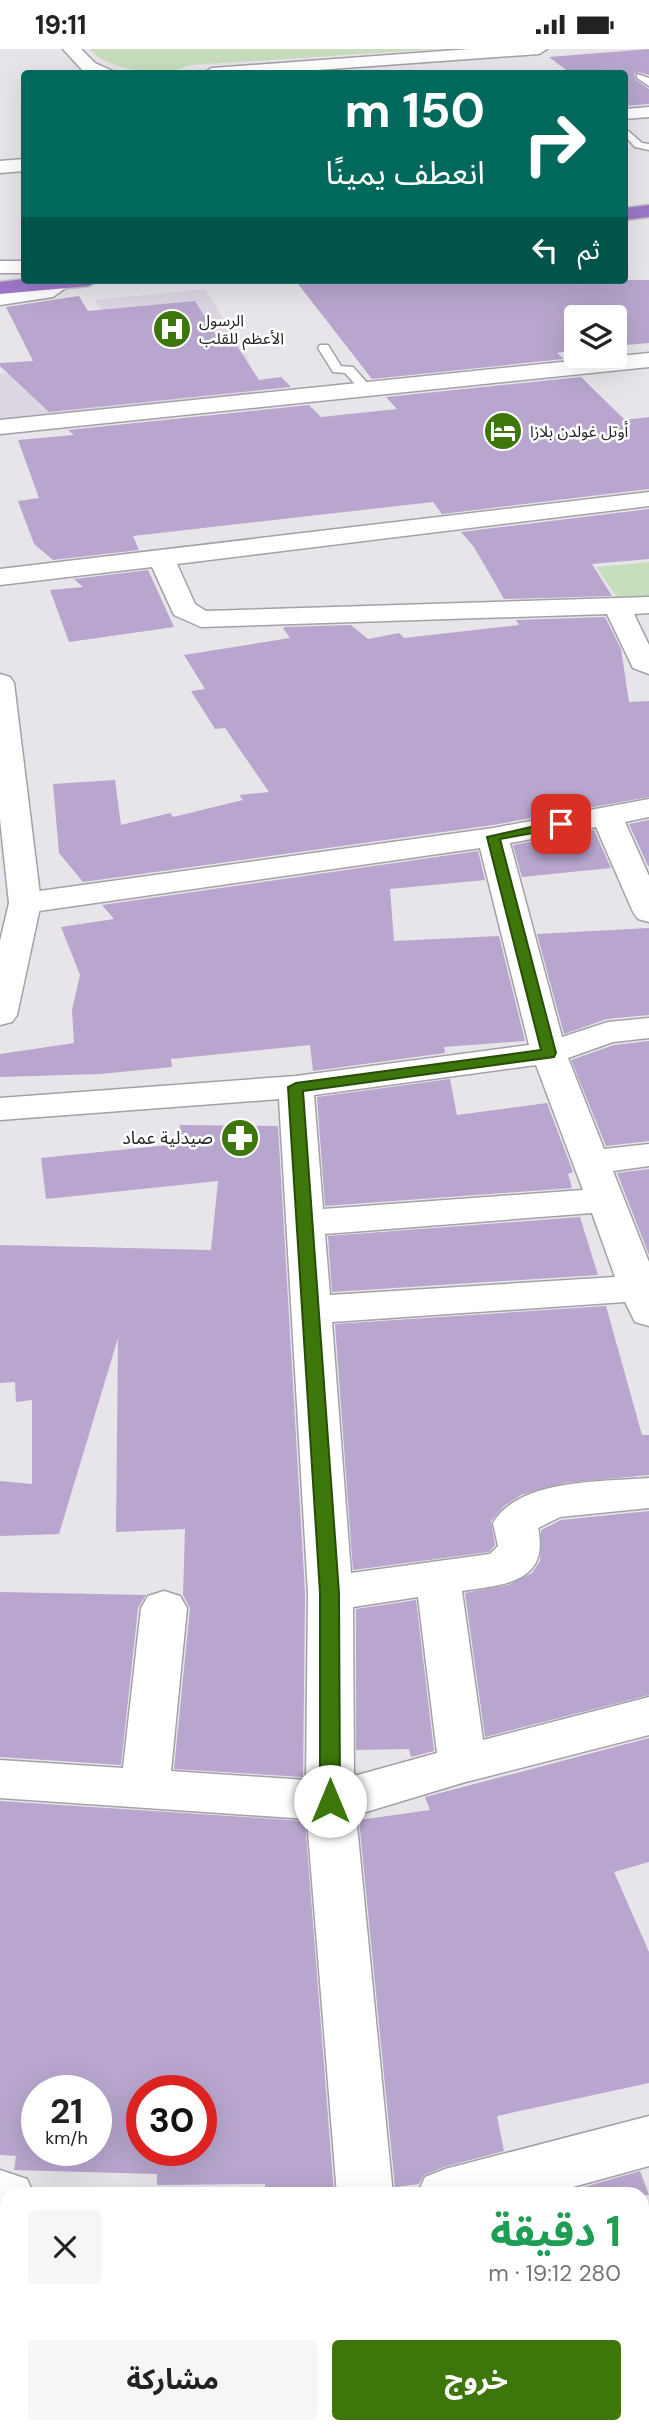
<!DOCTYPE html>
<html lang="ar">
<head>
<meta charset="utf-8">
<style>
  :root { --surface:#fff; --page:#f6f6f6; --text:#222; --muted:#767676; --accent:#3d770b }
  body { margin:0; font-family:"DM Sans","Noto Sans Arabic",sans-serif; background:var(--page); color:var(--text); direction:rtl; height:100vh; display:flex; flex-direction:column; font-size:26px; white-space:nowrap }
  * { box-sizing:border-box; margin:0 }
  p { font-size:23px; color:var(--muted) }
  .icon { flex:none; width:38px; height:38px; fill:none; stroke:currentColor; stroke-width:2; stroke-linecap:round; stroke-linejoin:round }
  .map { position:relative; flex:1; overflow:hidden; direction:ltr }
  .drawer { position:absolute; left:0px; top:2138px; width:649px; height:247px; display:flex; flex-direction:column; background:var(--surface); border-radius:21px 21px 0 0; box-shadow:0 7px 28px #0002; direction:rtl }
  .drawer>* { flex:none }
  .top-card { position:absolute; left:21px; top:21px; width:607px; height:214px; border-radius:7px; box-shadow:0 7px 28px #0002; direction:rtl; background:#00695c; color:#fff; overflow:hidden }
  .fabs { position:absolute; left:564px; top:256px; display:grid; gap:14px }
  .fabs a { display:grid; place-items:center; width:63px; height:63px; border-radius:7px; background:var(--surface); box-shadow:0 7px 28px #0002; font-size:35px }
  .speed { position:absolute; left:21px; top:2026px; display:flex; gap:14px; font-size:35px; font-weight:700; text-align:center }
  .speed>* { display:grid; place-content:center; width:91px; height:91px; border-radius:50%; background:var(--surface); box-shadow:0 7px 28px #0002; line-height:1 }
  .speed small { font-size:18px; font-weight:400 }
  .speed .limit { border:10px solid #d22; background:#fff; color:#111 }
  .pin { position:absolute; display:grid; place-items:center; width:60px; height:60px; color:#fff; margin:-30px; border-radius:14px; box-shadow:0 4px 10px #0006 }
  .me { position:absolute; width:77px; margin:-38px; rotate:0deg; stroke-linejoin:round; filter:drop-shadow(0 0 5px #0008) }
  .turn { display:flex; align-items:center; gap:24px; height:147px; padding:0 28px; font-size:32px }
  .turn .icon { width:91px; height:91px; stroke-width:2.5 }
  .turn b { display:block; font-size:49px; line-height:60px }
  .then { display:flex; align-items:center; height:66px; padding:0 28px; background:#0003; gap:14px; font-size:26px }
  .round { display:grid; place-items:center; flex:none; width:74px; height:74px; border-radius:7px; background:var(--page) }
  .headline { display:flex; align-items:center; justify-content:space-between; height:119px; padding:0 28px }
  h1 { font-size:42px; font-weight:700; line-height:52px; color:#1e9e55 }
  .button { display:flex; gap:14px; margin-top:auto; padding:14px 28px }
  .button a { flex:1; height:80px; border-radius:7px; background:var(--accent); color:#fff; font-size:28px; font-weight:700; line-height:80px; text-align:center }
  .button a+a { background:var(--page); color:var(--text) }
  .status { display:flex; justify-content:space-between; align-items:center; height:49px; padding:0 35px; background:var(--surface); direction:ltr }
  .status svg { height:19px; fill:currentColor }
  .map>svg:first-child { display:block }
</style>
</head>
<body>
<div class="status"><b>19:11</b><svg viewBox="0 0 49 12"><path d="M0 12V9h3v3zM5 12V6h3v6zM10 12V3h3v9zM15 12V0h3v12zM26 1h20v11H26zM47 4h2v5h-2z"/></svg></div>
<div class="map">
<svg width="649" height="2385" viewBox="0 0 649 2385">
  <rect width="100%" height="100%" fill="#e7e5ea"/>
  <path fill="#dcd6e3" d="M205,240L248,309L256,345L0,371V325L132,310L95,251Z"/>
  <path fill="#c7ddbc" d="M90,0H439L190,16C164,29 107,22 90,0Z
    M649,513V551L621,554L596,518Z"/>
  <path fill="#b8a6ce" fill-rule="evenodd" d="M649,0V26L638,23L634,25L636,31L649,40V55L625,57V24H570L549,8Z
    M295,231H649V294L614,297V268H576V301L557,304L564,310L372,330Z
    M79,247L88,262L195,252L216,286L229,285L259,331L281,328L291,338L49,363L0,317V314L33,312L6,258Z
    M581,328L625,371L649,368V440L442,465L433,453L133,487L139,501L53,511L34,495L18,452L39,449L18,391L74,386L68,381L309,356L321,368L397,360L386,348Z
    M649,460V510L592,515L612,547L504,550L474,498L461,483Z
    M148,521L174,578L69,593L50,541L83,538L74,530Z
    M605,568L621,600L629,653L649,652V748L493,776L83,833L59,804L53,735L115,731L121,776L170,764L173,768L243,751L239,746L269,743L225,679L215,680L191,642L205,640L184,606L290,589L283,579L285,578L351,576L368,590L399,584L404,589L519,576L516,571Z
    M649,771V817H648L629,775Z
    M594,781L611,819L522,828L513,796Z
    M478,802L485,831L390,840L394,892L499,887L525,992L444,998L445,1004L313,1022L310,996L171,1010L172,1018L100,1025L0,1028V1005L74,994L72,961L80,926L61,878L114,870L102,856Z
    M649,879V966L607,970L564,985L537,885Z
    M649,992V1092L606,1097L571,1011L614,996Z
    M450,1030L457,1066L547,1054L573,1123L568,1125L572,1139L325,1157L317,1048Z
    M180,1076L278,1077L305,1544L303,1728L174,1720L190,1559L183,1546L185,1480L116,1483L118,1289L59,1485L0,1487V1432L32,1435V1351L16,1353L15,1333L0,1334V1196L211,1201L218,1132L46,1150L41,1109L178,1095Z
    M649,1120V1206L617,1124Z
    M580,1168L598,1226L332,1243L328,1187Z
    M606,1257L642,1386H649V1426L564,1434L521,1446L504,1457L491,1472L495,1496L489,1503L353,1521L335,1275Z
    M649,1462V1646L485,1688L465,1544L508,1536L532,1524L540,1512L541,1481L561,1471Z
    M0,1543L146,1546L138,1559L121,1716L0,1708Z
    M416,1551L434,1702L411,1708L409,1700L356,1701V1560Z
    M649,1689V1813L614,1823L649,1903V2034L497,2067L504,2102L444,2118L424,2126L419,2135L395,2138L359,1771L430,1761L425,1748Z
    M0,1752L305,1772L334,2145L266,2146L265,2135L157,2136V2125L14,2121L16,2107L0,2106ZM37,2042H96V2102H37ZM142,2042H201V2102H142Z
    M640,2122L649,2146H556Z"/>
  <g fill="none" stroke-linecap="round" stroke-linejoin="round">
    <defs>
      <path id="lane" d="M637,25L649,29V37L637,29Z
        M625,79L642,94L649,95V101L635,98L625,87Z
        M320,296H328L341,317L353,318L371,338V344H363L345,324L333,323L318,299Z"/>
      <path id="street" d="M63,0H81L95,14L117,24L83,22Z
        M470,0H547L539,5L275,24H203L212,19Z
        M649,304V318L0,385V371Z
        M649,443V457L177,515L195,555L206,562L649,548V564L634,565L649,596V625L633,619L607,565L201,578L174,566L152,518L0,536V520Z
        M649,750V768L625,773L649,827V873L638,870L633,863L596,778L510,794L562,988L608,973L649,969V989L613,993L568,1009L604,1100L649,1095V1117L613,1122L649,1213V1277L635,1273L625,1253L332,1273L351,1524L490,1505L498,1497L493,1474C519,1429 604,1433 649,1429V1459L560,1468L538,1479C550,1534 503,1536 462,1542L483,1691L649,1648V1686L462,1734L356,1766L393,2146H337L307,1770L0,1749V1711L123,1719L141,1559L148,1547L164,1542L180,1547L187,1559L171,1722L306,1731L308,1544L279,1050L0,1071V1049L296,1027L529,996L480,799L25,864L14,861L9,854L14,847L25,844L493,779ZM536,1016L583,1141L323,1160L314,1046ZM592,1164L615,1228L330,1246L325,1185ZM418,1548L437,1704L354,1727L353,1558Z
        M649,2067V2117L544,2146H417L425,2128L445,2120Z
        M0,2121L27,2130L34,2146H7V2174L0,2173Z"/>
      <path id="secondary" d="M649,58V68L625,70V60Z
        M24,110V122L0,124V112Z
        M0,212H24V224H0Z
        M51,231L74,233L53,248L0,256V244L39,238Z
        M0,625L10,628L14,634L41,854L17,966L12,973L0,976V892L9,854L0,770Z"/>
      <path id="highway" d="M649,156V168L625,171V159Z
        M24,230V231H100L89,237L0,245V233Z"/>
    </defs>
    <use href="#lane" stroke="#a3a1a7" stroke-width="3"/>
    <use href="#street" stroke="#a3a1a7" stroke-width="3"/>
    <use href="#secondary" stroke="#a3a1a7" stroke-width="3"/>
    <use href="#highway" stroke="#c2c2c3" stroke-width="3"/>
    <use href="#lane" fill="#fff" fill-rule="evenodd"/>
    <use href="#street" fill="#fff" fill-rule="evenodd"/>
    <use href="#secondary" fill="#fff" fill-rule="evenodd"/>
    <use href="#highway" fill="#9d77c7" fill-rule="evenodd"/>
  </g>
  <path fill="#3d770b" stroke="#284d07" stroke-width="2" d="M561,771L568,775L566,778L500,790L556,1004L554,1008L303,1042L339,1544L340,1752L337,1758H323L320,1752V1544L288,1038L296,1034L541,1001L487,788Z"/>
  <defs>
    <symbol id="hospital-disc" viewBox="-11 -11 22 22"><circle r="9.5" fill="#3d770b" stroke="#fff"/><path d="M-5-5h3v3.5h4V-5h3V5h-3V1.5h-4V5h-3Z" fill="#fff"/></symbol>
    <symbol id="hotel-disc" viewBox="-11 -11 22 22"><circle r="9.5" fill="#3d770b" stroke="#fff"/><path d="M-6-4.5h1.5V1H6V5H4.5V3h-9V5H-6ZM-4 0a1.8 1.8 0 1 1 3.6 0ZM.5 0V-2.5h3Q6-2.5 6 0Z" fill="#fff"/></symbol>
    <symbol id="pharmacy-disc" viewBox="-11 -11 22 22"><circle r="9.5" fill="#3d770b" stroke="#fff"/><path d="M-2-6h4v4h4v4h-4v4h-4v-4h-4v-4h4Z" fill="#fff"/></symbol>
  </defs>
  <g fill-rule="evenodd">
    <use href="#hospital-disc" x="150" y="258" width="44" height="44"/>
    <use href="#hotel-disc" x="481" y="360" width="44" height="44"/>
    <use href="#pharmacy-disc" x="218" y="1067" width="44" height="44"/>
  </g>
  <g text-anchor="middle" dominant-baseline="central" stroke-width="5" stroke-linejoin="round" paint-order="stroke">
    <g font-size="16" fill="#252427" stroke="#fff" text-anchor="start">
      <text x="199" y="271">الرسول<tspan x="199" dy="18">الأعظم للقلب</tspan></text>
      <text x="530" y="382">أوتل غولدن بلازا</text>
    </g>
    <g font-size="18" fill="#252427" stroke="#fff" text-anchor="end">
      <text x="213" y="1089">صيدلية عماد</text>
    </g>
  </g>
</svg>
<div class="fabs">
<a><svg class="icon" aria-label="layers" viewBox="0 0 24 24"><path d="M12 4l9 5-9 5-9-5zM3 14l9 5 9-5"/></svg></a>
</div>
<div class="speed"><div>21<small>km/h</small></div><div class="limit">30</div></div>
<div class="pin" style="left:561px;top:775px;background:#d93025"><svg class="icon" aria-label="arrive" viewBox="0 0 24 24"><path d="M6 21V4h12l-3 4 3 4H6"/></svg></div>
<svg class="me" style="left:330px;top:1752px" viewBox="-20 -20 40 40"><circle r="19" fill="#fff"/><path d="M0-13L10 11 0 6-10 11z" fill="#3d770b"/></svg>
<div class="top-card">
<div class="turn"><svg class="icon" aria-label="right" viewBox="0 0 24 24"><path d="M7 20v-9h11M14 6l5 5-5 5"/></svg><div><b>150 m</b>انعطف يمينًا</div></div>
<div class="then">ثم<svg class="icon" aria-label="left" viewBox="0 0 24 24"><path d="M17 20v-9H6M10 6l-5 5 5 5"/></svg></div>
</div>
<section class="drawer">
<div class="headline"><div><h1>1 دقيقة</h1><p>280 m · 19:12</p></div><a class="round"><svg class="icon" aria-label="close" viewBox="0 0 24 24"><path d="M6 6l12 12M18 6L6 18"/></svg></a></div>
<div class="button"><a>خروج</a><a>مشاركة</a></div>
</section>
</div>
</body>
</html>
